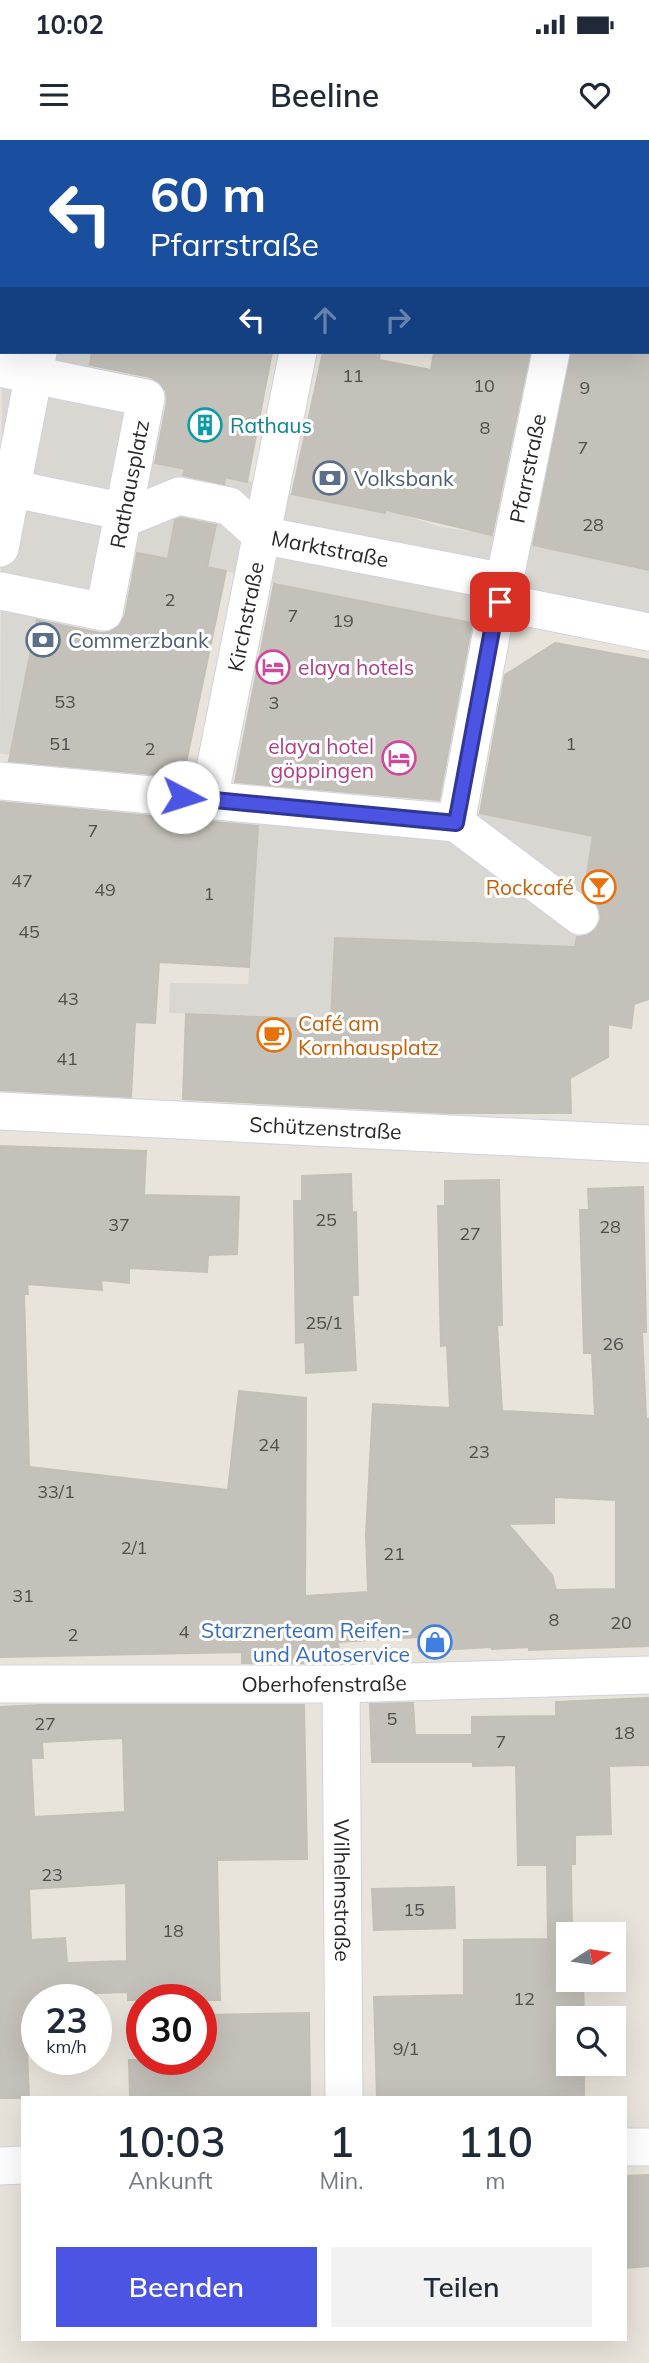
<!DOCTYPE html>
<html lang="de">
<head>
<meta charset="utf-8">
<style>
  :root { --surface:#fff; --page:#f2f2f3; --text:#1f2937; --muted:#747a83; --accent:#4c54e4 }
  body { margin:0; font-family:Mulish,sans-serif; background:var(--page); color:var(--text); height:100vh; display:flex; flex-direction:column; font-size:26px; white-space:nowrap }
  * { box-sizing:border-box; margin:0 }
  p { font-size:23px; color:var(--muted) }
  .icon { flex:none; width:38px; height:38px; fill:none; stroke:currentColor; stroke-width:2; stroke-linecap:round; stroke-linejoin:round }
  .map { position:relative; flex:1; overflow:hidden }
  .drawer { position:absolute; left:21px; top:1956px; width:606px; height:245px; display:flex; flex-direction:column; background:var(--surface); border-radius:0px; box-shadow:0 7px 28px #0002 }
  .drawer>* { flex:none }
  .top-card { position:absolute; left:0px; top:0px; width:649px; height:214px; box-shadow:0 7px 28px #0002; background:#1a4fa0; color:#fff; overflow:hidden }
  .needle { width:46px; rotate:78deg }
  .tools { position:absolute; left:556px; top:1782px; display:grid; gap:14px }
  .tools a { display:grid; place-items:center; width:70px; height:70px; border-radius:0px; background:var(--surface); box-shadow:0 7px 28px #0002; font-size:35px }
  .speed { position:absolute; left:21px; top:1844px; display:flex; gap:14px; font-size:35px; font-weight:700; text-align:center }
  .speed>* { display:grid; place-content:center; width:91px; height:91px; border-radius:50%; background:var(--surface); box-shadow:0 7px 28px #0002; line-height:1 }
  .speed small { font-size:18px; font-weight:400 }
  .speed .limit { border:10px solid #d22; background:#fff; color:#111 }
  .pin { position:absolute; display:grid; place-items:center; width:60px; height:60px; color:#fff; margin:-30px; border-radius:14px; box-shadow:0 4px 10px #0006 }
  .me { position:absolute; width:77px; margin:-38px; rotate:95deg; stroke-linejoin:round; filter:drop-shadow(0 0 5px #0008) }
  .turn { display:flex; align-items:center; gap:24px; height:147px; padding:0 35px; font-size:32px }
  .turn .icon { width:91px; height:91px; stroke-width:2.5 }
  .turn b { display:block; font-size:49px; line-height:60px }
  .lanes { display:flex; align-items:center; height:66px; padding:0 35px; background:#0003; justify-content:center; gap:35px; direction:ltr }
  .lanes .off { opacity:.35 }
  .eta { display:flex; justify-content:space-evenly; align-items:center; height:119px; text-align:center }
  .eta b { font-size:42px; font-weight:600; line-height:49px }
  .primary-button { display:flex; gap:14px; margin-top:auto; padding:14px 35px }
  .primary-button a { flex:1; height:80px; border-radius:0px; background:var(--accent); color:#fff; font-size:28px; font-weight:600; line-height:80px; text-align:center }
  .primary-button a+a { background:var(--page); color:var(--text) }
  .status { display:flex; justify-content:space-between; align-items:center; height:49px; padding:0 35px; background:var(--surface); direction:ltr }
  .status svg { height:19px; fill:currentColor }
  header { display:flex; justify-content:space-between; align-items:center; height:91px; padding:0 35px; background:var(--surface); font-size:32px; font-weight:600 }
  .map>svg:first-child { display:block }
</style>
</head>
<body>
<div class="status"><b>10:02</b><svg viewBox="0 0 49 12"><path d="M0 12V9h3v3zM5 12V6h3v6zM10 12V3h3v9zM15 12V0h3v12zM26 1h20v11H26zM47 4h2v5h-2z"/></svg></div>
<header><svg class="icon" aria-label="menu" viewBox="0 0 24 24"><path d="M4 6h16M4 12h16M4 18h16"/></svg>Beeline<svg class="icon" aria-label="heart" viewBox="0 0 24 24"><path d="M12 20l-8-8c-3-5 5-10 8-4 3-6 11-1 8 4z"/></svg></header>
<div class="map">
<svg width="649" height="2223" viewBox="0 0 649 2223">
  <rect width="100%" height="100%" fill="#e9e4db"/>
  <path fill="#d9d7d1" d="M2,198V212H92L89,233L160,247L146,321L270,345L292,354L385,373L391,371L441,387L496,395L649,430V492L500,462L476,484L274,444L254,437L129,411L114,487L39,472L10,615L0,614Z
    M263,666L456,683L480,673L593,696L575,807L336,798L331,880L169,873L170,843L248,844L258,685Z"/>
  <path fill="#c4c1ba" stroke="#c3c0b5" stroke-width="2" fill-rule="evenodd" d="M92,212H272L247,342L225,337L224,344L183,335L185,329L155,323L167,262L166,251L159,242L150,237L90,225Z
    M323,212H380L379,220L431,230L434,212H530L492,395L386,370L385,373L292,354Z
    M571,212H649V430L533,405Z
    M181,378L216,385L207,427L226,431L183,637L9,621L37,480L100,493L110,492L119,486L125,476L137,413L168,419L175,380Z
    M274,444L472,483L439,660L235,642Z
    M555,503L649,520V859L634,864L631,888L608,884V917L570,938L571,973H449L183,959L186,874L331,880L335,798L575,807L577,797L588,795L596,789L601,779L599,768L584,753L593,696L480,673L505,535Z
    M0,662L258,686L249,827L159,822L155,883L135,882L131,957L0,950Z
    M0,1006L146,1011L144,1055L239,1057L237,1114L208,1115L207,1132L129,1128V1143L101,1140L102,1150L27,1144L28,1154H24L29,1327L228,1350L239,1251L306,1258L305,1456L368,1452L366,1395L373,1264L450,1268L447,1205L441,1206L440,1167L438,1066H445V1041L499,1040L502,1185H497L502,1271L595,1276L592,1213H584L580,1070H589L588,1049L643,1047L646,1192H642L646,1279H649V1506L529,1510V1507L492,1509V1507L419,1511L418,1497L338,1502L339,1510L303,1512V1523H242V1512L0,1517ZM554,1357L616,1360V1449L556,1450L552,1435L508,1384L554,1383Z
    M351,1034L352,1073L356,1072L358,1155H352L356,1230L306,1233L305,1202L296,1203L294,1061H302V1036Z
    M649,1558V1625L609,1626L611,1694L575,1695V1724H571L572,1794H569V1839H583L584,1878H569V1923H584V1958H377L374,1857L464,1855V1800L548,1799L547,1725H518L516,1625L473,1626V1622H372L370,1564L413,1563L415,1595H472V1577L556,1576V1562Z
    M39,1565H304L307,1719L217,1720L220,1860H128V1852L37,1855V1911L27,1912L29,1958H0V1567ZM123,1598L125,1672L34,1677L31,1618H43L42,1602ZM126,1743L127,1821L67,1823L65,1798L31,1800L29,1749Z
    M454,1747L455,1788L374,1790L372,1749Z
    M309,1873L310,1958H130L129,1920H201V1875Z
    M649,2035V2126L625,2128V2036Z"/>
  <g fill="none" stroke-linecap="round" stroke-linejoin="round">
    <defs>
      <g id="street">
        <path d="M82,2V0"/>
        <path d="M341,2V0"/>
        <path d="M593,2L594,0"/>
        <path d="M0,35L2,36"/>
        <path d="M0,228L146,258L104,472L0,451"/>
        <path id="s1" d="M0,346L135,374L179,356L229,366L261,395L504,442"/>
        <path d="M0,408L38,213"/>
        <path d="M500,462L649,492"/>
        <path d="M0,641L456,683"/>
        <path id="s2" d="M209,659L298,212"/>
        <path id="s3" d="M456,683L493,485L500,462L551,212"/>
        <path d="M456,683L580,776"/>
        <path id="s4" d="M0,971L649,1004"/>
        <path id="s5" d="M0,1544H341L649,1535"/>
        <path id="s6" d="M341,1544L344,1958"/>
        <path d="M625,2007H649"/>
        <path d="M0,2026L23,2025"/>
      </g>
    </defs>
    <use href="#street" stroke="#d0d1df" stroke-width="39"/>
    <use href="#street" stroke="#fff" stroke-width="37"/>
  </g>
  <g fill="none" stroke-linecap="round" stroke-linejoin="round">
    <defs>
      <path id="route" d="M183,657L456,683L493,485L500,462"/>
    </defs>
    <use href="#route" stroke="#313794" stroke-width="18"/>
    <use href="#route" stroke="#4c54e4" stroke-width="12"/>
  </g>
  <defs>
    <symbol id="building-ring" viewBox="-11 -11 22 22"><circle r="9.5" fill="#fff" stroke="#0f9aa8" stroke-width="1.5"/><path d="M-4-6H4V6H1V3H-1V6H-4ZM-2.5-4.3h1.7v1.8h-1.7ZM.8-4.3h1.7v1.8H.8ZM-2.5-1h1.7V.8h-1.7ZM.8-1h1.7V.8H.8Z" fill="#0f9aa8"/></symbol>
    <symbol id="bank-ring" viewBox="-11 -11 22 22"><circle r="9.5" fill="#fff" stroke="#5c6f8a" stroke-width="1.5"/><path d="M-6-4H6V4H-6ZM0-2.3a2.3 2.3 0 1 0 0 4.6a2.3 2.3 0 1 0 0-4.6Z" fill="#5c6f8a"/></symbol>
    <symbol id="hotel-ring" viewBox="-11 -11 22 22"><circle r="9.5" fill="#fff" stroke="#d1479c" stroke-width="1.5"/><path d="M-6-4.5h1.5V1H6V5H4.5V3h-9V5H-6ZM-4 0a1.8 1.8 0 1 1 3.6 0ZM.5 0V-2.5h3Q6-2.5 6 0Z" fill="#d1479c"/></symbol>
    <symbol id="bar-ring" viewBox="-11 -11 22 22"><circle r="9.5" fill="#fff" stroke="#e8710a" stroke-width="1.5"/><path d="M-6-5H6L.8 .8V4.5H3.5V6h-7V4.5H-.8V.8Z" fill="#e8710a"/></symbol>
    <symbol id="cafe-ring" viewBox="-11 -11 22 22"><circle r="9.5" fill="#fff" stroke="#e8710a" stroke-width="1.5"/><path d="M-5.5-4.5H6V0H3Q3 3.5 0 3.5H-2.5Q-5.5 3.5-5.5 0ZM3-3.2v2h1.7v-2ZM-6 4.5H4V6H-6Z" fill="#e8710a"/></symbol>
    <symbol id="shop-ring" viewBox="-11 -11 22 22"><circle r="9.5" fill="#fff" stroke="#3f7fe0" stroke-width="1.5"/><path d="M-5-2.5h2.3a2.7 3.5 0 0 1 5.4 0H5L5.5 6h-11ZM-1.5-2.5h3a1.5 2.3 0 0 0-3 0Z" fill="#3f7fe0"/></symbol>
  </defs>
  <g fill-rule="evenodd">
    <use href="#building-ring" x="186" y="266" width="38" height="38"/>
    <use href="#bank-ring" x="311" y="319" width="38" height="38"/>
    <use href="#bank-ring" x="24" y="481" width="38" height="38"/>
    <use href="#hotel-ring" x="254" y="508" width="38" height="38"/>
    <use href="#hotel-ring" x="380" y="599" width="38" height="38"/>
    <use href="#bar-ring" x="580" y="728" width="38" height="38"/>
    <use href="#cafe-ring" x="255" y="876" width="38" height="38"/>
    <use href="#shop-ring" x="416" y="1483" width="38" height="38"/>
  </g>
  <g text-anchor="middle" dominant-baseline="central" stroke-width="6" stroke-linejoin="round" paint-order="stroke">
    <g font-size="18" fill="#4f4e4c">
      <text x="353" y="235">11</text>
      <text x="484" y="245">10</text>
      <text x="585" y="247">9</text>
      <text x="485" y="287">8</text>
      <text x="583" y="307">7</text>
      <text x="593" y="384">28</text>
      <text x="170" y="459">2</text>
      <text x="293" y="475">7</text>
      <text x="343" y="480">19</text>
      <text x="65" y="561">53</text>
      <text x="274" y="562">3</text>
      <text x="60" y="603">51</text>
      <text x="571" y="603">1</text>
      <text x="150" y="608">2</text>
      <text x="93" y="690">7</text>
      <text x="22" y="740">47</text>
      <text x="105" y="749">49</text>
      <text x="209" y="753">1</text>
      <text x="29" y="791">45</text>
      <text x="68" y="858">43</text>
      <text x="67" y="918">41</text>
      <text x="326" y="1079">25</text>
      <text x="119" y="1084">37</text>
      <text x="610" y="1086">28</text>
      <text x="470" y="1093">27</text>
      <text x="324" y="1182">25/1</text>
      <text x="613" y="1203">26</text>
      <text x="269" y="1304">24</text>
      <text x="479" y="1311">23</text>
      <text x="56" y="1351">33/1</text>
      <text x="134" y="1407">2/1</text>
      <text x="394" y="1413">21</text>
      <text x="23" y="1455">31</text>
      <text x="554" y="1479">8</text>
      <text x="621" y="1482">20</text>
      <text x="184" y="1491">4</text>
      <text x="73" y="1494">2</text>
      <text x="392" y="1578">5</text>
      <text x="45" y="1583">27</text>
      <text x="624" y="1592">18</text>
      <text x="501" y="1601">7</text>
      <text x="52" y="1734">23</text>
      <text x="414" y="1769">15</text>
      <text x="173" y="1790">18</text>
      <text x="524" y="1858">12</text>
      <text x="406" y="1908">9/1</text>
    </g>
    <g font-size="21" fill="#0d838f" stroke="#fff" text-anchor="start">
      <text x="230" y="285">Rathaus</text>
    </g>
    <g font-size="21" fill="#282828" stroke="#fff">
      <text stroke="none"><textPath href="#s3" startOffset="362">Pfarrstraße</textPath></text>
      <text transform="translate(129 344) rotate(-79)">Rathausplatz</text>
      <text stroke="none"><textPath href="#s1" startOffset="350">Marktstraße</textPath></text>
      <text stroke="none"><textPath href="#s2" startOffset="186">Kirchstraße</textPath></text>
      <text stroke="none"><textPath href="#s4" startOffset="326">Schützenstraße</textPath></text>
      <text stroke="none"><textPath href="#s5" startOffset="324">Oberhofenstraße</textPath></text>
      <text stroke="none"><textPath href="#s6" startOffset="206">Wilhelmstraße</textPath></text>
    </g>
    <g font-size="21" fill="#4e5e75" stroke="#fff" text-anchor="start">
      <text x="354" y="338">Volksbank</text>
      <text x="68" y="500">Commerzbank</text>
    </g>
    <g font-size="21" fill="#b23c85" stroke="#fff" text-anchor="start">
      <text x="298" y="527">elaya hotels</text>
      <text x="374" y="606" text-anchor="end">elaya hotel<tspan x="374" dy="24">göppingen</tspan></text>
    </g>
    <g font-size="21" fill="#c56008" stroke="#fff" text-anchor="end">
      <text x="574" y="747">Rockcafé</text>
      <text x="298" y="883" text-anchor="start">Café am<tspan x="298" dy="24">Kornhausplatz</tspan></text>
    </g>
    <g font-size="21" fill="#366cbe" stroke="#fff" text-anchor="end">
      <text x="410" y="1490">Starznerteam Reifen-<tspan x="410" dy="24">und Autoservice</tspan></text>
    </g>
  </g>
</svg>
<div class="tools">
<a><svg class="needle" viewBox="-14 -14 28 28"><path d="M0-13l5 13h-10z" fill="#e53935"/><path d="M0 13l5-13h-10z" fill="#747a83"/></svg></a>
<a><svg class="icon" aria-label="search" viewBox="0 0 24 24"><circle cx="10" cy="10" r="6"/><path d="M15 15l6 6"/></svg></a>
</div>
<div class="speed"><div>23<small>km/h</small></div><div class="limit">30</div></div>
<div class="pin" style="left:500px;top:462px;background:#d93025"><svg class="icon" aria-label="arrive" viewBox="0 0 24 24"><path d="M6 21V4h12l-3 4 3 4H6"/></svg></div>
<svg class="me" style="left:183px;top:657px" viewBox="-20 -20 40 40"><circle r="19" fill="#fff"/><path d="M0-13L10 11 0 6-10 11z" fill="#4c54e4"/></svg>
<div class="top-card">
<div class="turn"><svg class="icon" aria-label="left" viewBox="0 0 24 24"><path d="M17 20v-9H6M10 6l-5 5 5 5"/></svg><div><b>60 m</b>Pfarrstraße</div></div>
<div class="lanes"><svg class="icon" aria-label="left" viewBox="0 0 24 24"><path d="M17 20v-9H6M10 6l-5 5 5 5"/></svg><svg class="icon off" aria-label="ahead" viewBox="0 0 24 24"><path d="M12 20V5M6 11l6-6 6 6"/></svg><svg class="icon off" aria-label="right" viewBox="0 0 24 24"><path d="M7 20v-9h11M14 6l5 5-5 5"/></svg></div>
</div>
<section class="drawer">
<div class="eta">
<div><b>10:03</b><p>Ankunft</p></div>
<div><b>1</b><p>Min.</p></div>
<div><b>110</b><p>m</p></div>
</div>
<div class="primary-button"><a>Beenden</a><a>Teilen</a></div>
</section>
</div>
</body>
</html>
